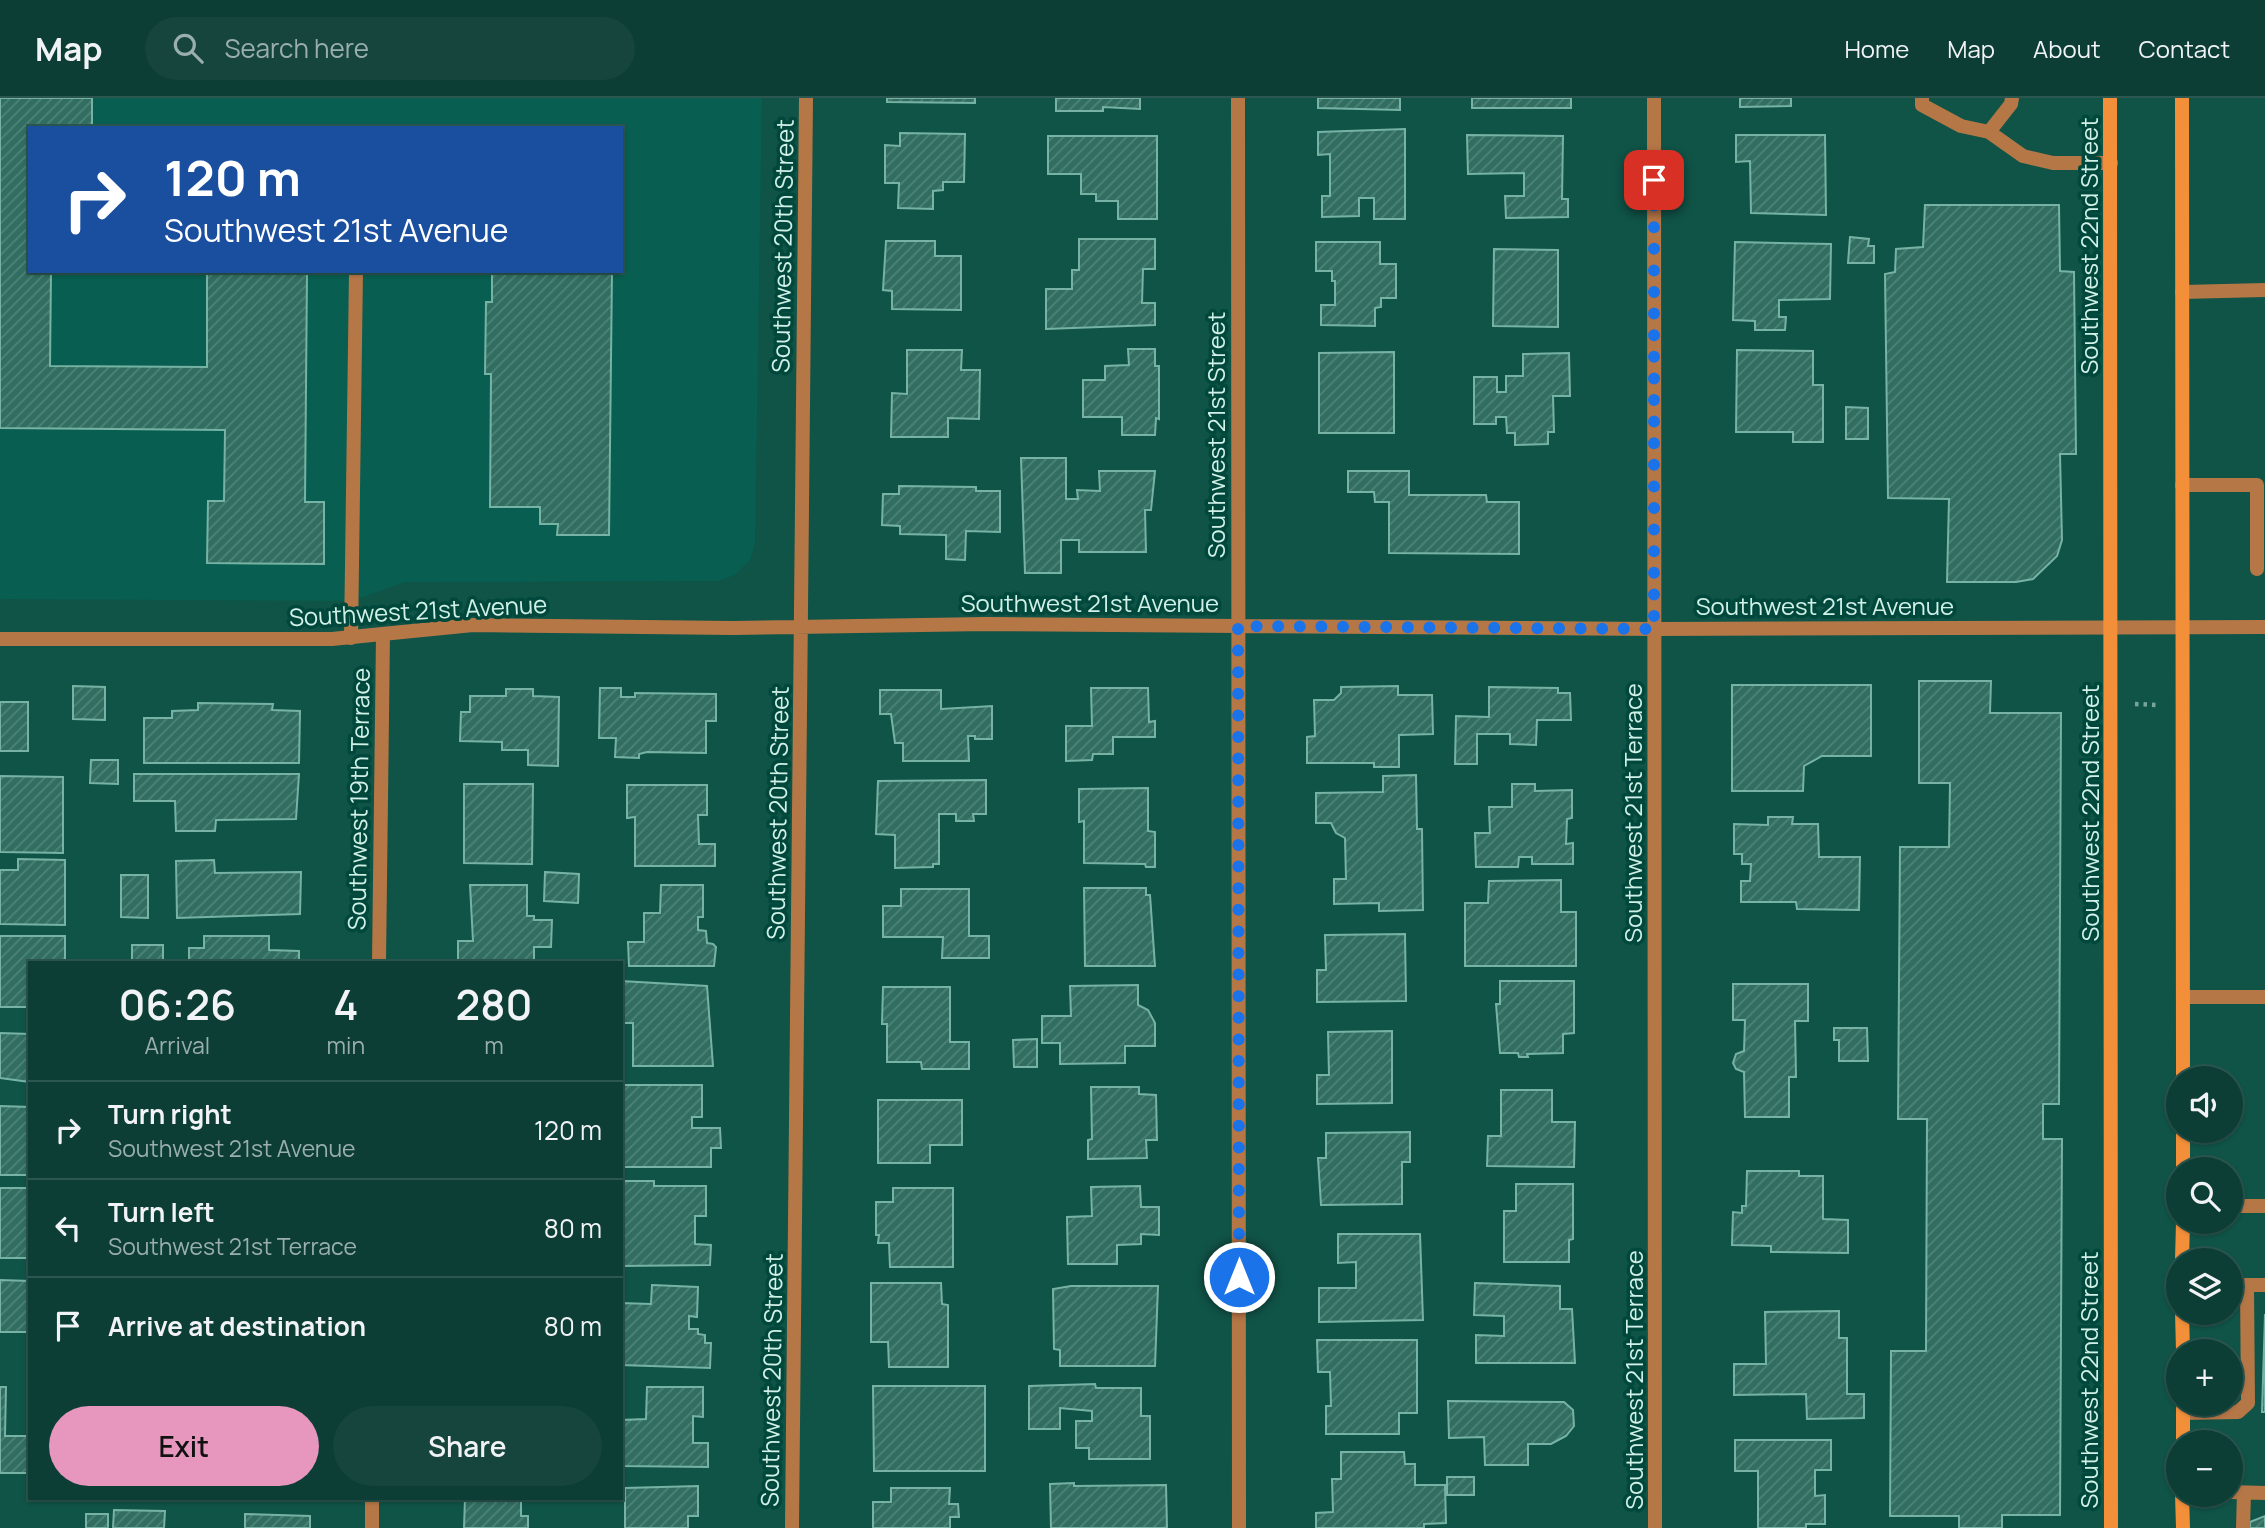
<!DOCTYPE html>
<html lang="en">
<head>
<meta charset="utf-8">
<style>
  :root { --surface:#0c3e35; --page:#15453d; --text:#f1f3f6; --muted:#9aaead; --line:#2c5750; --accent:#e797bd }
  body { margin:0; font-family:Manrope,sans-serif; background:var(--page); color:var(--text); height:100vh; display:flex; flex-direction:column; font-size:26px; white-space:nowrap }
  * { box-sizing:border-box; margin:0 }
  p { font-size:23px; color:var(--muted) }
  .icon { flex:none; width:38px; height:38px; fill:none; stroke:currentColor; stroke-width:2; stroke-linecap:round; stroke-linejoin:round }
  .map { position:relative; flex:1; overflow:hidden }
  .drawer { position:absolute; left:28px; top:863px; width:595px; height:539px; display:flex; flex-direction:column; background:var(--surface); border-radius:0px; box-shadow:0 2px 5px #0004,0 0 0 2px var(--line) }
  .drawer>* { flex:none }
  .top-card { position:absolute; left:28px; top:28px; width:595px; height:147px; border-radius:0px; box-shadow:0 2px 5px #0004,0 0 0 2px var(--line); background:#1a4fa0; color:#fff; overflow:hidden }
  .controls { position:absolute; left:2166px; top:968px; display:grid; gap:14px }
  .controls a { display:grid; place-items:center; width:77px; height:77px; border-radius:50%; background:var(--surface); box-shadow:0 2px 5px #0004,0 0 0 2px var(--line); font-size:35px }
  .pin { position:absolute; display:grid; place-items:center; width:60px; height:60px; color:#fff; margin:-30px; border-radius:14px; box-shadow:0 4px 10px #0006 }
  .me { position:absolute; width:77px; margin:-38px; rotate:0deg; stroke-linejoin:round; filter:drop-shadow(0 0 5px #0008) }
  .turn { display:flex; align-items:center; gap:24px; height:147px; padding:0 21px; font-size:32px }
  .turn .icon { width:91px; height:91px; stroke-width:2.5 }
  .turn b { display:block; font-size:49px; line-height:60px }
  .eta { display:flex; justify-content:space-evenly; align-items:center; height:119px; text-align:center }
  .eta b { font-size:42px; font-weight:600; line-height:49px }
  .primary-button { display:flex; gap:14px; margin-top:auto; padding:14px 21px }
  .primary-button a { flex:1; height:80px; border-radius:42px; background:var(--accent); color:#111; font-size:28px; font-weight:600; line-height:80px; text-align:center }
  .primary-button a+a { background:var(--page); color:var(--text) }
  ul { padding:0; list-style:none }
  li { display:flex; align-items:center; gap:21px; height:98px; padding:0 21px; border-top:2px solid var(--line) }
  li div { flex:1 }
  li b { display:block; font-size:26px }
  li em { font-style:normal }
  header { display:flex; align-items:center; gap:42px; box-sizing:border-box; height:98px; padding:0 35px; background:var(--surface); border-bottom:2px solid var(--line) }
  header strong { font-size:33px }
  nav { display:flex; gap:38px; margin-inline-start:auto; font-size:24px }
  .search { width:490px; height:63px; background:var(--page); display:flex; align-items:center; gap:18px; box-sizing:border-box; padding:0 24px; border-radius:38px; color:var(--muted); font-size:26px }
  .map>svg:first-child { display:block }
</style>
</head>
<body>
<header>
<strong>Map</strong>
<div class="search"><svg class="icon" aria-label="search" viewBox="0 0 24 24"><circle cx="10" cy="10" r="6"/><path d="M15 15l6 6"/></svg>Search here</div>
<nav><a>Home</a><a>Map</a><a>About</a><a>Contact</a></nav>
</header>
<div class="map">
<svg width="2265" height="1430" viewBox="0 0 2265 1430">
  <defs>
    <pattern id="building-hatch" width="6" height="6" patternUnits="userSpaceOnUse" patternTransform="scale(1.75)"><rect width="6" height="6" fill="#316e61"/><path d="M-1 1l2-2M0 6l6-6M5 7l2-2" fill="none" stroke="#4e8378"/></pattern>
  </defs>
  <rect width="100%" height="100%" fill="#105347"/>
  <path fill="#085e50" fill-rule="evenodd" d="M0,0H762L755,445L750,462L735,477L718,483L405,484L352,503L0,501ZM30,30H621V173H30Z"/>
  <path fill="url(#building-hatch)" stroke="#76b3a4" stroke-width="2" d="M0,0H92V30H30V173H51L50,268L207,269V173H307L305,404H324V466L207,465L208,403H224L225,332L0,330Z
    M887,0H975V5L887,4Z
    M1056,0H1140V11L1103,9V13H1056Z
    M1318,0H1400V12L1318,10Z
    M1472,0H1571V10H1472Z
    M1740,0H1791V8L1740,9Z
    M1405,31V121H1374V100H1359V118L1322,119V98H1330V56L1318,57V34Z
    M900,35L965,36L964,84H943V92L933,93V111L898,110L899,85H885V47L900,48Z
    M1467,37L1563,38L1562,101H1568V119L1506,120L1505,98H1524V75L1468,76Z
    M1736,37H1825L1826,117L1751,115L1750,63L1736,64Z
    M1048,38H1157V121H1118V103H1096V96H1081V76H1048Z
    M1925,107H2059L2060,173L2074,174L2076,356H2060L2062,442L2057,458L2033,481L2016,484H1947L1949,401L1888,400L1885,176L1895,174L1896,151L1923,149Z
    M1850,139L1869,141L1868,148H1874V165H1848Z
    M1079,141H1155V171H1143L1142,205H1155V227L1046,231V191H1072V172H1079Z
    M886,143H935V158H961V212L892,211V193L883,192Z
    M1316,144H1380V166H1396V200H1381V209L1375,210V228L1321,227V207H1335V183H1332V173H1316Z
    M1735,144L1831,146L1830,201L1779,202V219H1786L1785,232H1755V223L1733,222Z
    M1494,151L1558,152V229L1493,228Z
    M492,173H612L609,437H557L558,426H540V409H490L491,276H485L486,204H492Z
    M1128,251H1155V268H1159V321L1156,320L1155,337H1122V319H1083V282H1105V268L1129,267Z
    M907,252H962L961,272H980L979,321L948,320V339H891L892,295L907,296Z
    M1737,252L1813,253V287H1823V344H1793V334H1736Z
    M1394,254V335H1319V255Z
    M1569,255L1570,298H1553L1554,334H1548V346L1515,347V335H1507L1506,319H1496V326H1474V279H1497V294H1506V278H1523V256Z
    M1846,309L1868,310V341H1846Z
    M1021,360H1066V401H1078L1077,392L1100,393L1099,373H1155L1151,412H1145L1146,454H1079V442H1061V475H1025Z
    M1348,373H1409V397H1486L1487,404H1519V456L1389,455V404H1375L1374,394H1348Z
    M899,388L976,389V393H1000V434L966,433L965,462L946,461V437L900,436V428L882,427L883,396H899Z
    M1919,583H1991L1990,615H2061L2059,1006H2043V1041H2062L2060,1417H2002V1430H1959V1418H1890L1891,1253H1926L1927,1021H1898L1900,749H1949L1950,685H1919Z
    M1732,587H1871V658H1822L1804,668L1803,693H1732Z
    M73,588L105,589V622L73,621Z
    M1398,588V597H1432L1433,636L1399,637V669H1374V665H1307V639L1315,638L1314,602H1334L1341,595V589Z
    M1489,589L1558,590V595H1570L1571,622H1537L1536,647L1510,646V636H1477V666H1455L1456,618L1489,619Z
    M600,590H621V599H635V595L716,596V623H706V655L647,654L639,656V660L615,659L616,640H599Z
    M1091,590H1148L1149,624L1155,623V639H1113V656H1093L1092,662L1066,663V628H1092Z
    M506,591H533V598L559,599L558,668L528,667V652H502V644L460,643L461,614H470V598H506Z
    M880,592H941V611L992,608V641H975V638H968L969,663H903V645H895L891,616H880Z
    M0,604H28V653H0Z
    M198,605L273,606L272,612L300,613L299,665H144V620H172V613L198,612Z
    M91,662H118V686L90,685Z
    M134,676H299L296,721L216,722L215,733H176L175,703H134Z
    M1416,677L1417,731H1422L1423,812L1379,813V805L1334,806V781H1346L1345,740L1336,735L1331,725H1316V695L1383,694V678Z
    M0,678L63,679V755L0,754Z
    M986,682V716H973L974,723H956V716H939V766H933V769L895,770V737L876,736L878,683Z
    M464,686H533L532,766L464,765Z
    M1512,686H1535V693L1572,692V720L1567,721L1566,746L1573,745V766H1532V759H1519L1518,769H1476L1475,735H1490L1489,709H1512Z
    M627,687H707V717H698L699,746H715V768H635V719L627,720Z
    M1148,690V733L1155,734V769H1146L1145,766L1084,765V723L1079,724V691Z
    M1768,719H1793L1792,726H1818L1819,759H1860L1859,812L1797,811L1796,804H1741V783H1750L1751,766H1742V756H1734V726L1768,727Z
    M18,761L65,762V827L0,826V772H18Z
    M214,762L215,775L301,774L300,816L177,820L176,763Z
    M545,774L579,776L578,805L544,803Z
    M121,777H148V820L121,819Z
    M1561,782V814H1576V868H1465V805H1488L1489,783Z
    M470,787H527V818H534V822H552L551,849H534V864H458V843H473Z
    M661,787H703V819H698V832L706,833L707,845L713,846L716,849L714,868H629L628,844H644V815H660Z
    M1084,790H1146V797H1150L1155,868H1085Z
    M901,791H969V838H989V860H942L943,839H883V808H901Z
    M1405,836L1406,903L1317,904V872H1326L1325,837Z
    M0,838H65V864H30V909H0Z
    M204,838H269V852L299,853V864H189V850H204Z
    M132,847H163V864H132Z
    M621,883L707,888L713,968H633V925H621Z
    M1500,883H1574V935L1563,936V955L1527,956L1528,959H1519L1518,955H1500L1496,906H1500Z
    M1733,886H1808V923H1795L1796,979H1789V1019H1745L1744,974L1736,971L1733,965L1736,956L1744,953L1745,922H1733Z
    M1138,887V907L1148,912L1155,925V948H1125V965L1060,966V945H1042V918H1071L1070,888Z
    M883,889H950V944H969V971H922L921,964H887V926H882Z
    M1834,930H1867L1868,963H1839V942H1834Z
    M1392,933V1005L1317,1006V977H1329L1328,934Z
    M0,935L30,936V984L0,980Z
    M1037,941V969H1014L1013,942Z
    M621,987H702V1019H692V1030H720L721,1050H711V1069H621Z
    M1091,989H1139V996L1156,997L1157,1042H1146L1147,1060L1088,1061V1042L1092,1041Z
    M1501,992H1552V1024H1575L1574,1069L1487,1068L1488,1038H1501Z
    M878,1002H962V1047H930V1065H878Z
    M0,1008L30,1009V1077H0Z
    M1410,1034V1064H1402V1106L1321,1107L1318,1060H1326V1035Z
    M1747,1073H1799V1078H1823V1121L1848,1122V1155L1771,1154V1148L1732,1147L1733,1114L1742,1115V1108H1746Z
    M621,1083H654V1088H706V1118H695V1146L711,1147L710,1167L621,1168Z
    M1516,1086H1573V1141L1569,1142V1164H1504V1113H1516Z
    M1140,1088L1141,1109H1159V1137L1141,1136V1146L1117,1147V1166H1068L1067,1119L1092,1118L1091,1089Z
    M0,1090H30V1160H0Z
    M893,1090H953V1169H890L889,1145H878L879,1137H876V1104H893Z
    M1338,1136H1420L1423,1222L1319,1224V1190H1356V1164L1338,1165Z
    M0,1182L30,1183V1234H0Z
    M871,1185H941L942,1206L948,1207V1269H889L888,1244H871Z
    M1475,1185L1560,1188V1211H1572L1575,1265H1476V1237L1504,1238V1218L1474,1217Z
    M652,1187L698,1189L697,1219L689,1218V1231H698V1236L705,1237V1245H711L710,1270L621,1267V1205L651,1206Z
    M1071,1188H1158L1155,1268H1060V1252L1054,1251L1053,1191Z
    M1839,1213V1240H1847V1296H1864V1320L1807,1321L1806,1296L1734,1297V1266H1766L1765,1214Z
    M2265,1216V1314H2262Z
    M1317,1242H1417V1315H1399V1336H1326V1308H1331L1330,1274H1318Z
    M1095,1286L1096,1290H1141V1318H1150V1361H1089V1350H1076V1323H1092V1313L1060,1310V1331H1029V1288Z
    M873,1288H985V1373H874Z
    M0,1289H6L5,1338H30V1375H0Z
    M647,1289H703V1319L693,1318V1345H708V1369L621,1368V1322L646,1321Z
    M1448,1303L1564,1304L1573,1312L1574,1328L1566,1338L1551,1346H1528V1367H1485L1484,1339L1449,1340Z
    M1735,1342H1831V1372H1815V1398L1825,1397V1426H1806V1430H1758V1373H1735Z
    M1341,1354H1404L1405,1366H1415V1387H1445L1446,1425L1424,1426V1430H1316V1415L1333,1414L1332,1381H1341Z
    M1447,1379H1474V1397H1447Z
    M1074,1385V1388L1166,1387L1167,1430H1051L1050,1386Z
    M698,1388V1418H688V1430H625V1390Z
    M891,1390H950L949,1406H958L959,1419H950V1430H873V1404H891Z
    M465,1400H521V1418H528V1430H464Z
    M114,1412L165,1413L164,1430H113Z
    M86,1416H108V1430H86Z
    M245,1416L310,1418V1430H245Z
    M2265,1418V1430H2250V1424Z"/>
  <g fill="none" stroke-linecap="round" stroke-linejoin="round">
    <path stroke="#75a59b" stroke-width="4.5" stroke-dasharray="3.5 5" stroke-linecap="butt" d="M2135,606L2158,607"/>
    <path stroke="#b67747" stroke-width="14" d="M1922,0V7L1961,28L1989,34L2011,6L2012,0
      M1989,34L2023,58L2053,65H2111
      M2182,194L2265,192
      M2182,387H2257V471
      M351,540L356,173
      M2183,899H2265
      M2231,1108H2265
      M2231,1187H2265
      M2183,1315L2238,1314L2248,1305L2247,1187
      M2231,1394L2265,1395
      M2243,1430L2244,1395"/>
    <path stroke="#b67747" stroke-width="14" d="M1238,0L1239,1430
      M1654,0L1655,1430
      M0,541H332L473,527L733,530L986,526L1654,531L2265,529
      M379,864L383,537
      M372,1430V1400
      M792,1430L806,0"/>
    <path stroke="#f38f39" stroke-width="14" d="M2110,0L2111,1430
      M2182,0L2183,980
      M2183,1032V1071
      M2182,1162L2183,1124
      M2182,1214L2183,1253
      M2183,1344V1306
      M2182,1396L2183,1430"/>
  </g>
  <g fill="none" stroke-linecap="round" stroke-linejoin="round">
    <path stroke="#1a73e8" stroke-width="12" stroke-dasharray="0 21.6" d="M1239,1179L1238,528L1654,531V82"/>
  </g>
  <g text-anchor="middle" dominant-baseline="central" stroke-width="7" stroke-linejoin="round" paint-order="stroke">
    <g font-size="24" fill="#d1f0e7" stroke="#00483c">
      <text transform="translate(782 148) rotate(-89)">Southwest 20th Street</text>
      <text transform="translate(2088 148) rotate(-90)">Southwest 22nd Street</text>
      <text transform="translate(1215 337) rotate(-90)">Southwest 21st Street</text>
      <text x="1090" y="504">Southwest 21st Avenue</text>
      <text x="1825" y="507">Southwest 21st Avenue</text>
      <text transform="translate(418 512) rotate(-3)">Southwest 21st Avenue</text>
      <text transform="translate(358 701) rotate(-89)">Southwest 19th Terrace</text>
      <text transform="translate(777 715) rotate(-89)">Southwest 20th Street</text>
      <text transform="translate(1632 715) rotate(-90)">Southwest 21st Terrace</text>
      <text transform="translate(2089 715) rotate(-90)">Southwest 22nd Street</text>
      <text transform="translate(771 1282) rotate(-89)">Southwest 20th Street</text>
      <text transform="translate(1633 1282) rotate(-90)">Southwest 21st Terrace</text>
      <text transform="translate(2088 1282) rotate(-90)">Southwest 22nd Street</text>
    </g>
  </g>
</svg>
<div class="controls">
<a><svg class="icon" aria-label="sound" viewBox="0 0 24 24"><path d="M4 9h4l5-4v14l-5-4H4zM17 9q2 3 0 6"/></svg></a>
<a><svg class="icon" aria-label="search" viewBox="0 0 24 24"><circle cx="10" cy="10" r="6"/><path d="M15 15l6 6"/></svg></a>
<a><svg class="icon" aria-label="layers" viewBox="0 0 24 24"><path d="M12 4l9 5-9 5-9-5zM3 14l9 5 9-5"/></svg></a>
<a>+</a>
<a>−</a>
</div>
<div class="pin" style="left:1654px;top:82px;background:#d93025"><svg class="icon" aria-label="arrive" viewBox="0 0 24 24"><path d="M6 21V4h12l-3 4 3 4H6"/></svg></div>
<svg class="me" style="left:1239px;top:1179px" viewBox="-20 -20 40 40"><circle r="17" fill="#1a73e8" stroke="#fff" stroke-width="3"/><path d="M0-11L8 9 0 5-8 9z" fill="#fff"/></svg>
<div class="top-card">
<div class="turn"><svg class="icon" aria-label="right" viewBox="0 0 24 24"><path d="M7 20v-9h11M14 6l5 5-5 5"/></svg><div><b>120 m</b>Southwest 21st Avenue</div></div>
</div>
<section class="drawer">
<div class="eta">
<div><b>06:26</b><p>Arrival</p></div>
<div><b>4</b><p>min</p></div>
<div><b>280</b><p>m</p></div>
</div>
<ul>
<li><svg class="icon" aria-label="right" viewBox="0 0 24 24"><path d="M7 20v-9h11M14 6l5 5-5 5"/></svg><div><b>Turn right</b><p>Southwest 21st Avenue</p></div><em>120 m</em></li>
<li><svg class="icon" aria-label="left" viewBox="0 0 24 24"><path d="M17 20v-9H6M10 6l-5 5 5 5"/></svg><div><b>Turn left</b><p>Southwest 21st Terrace</p></div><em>80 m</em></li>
<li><svg class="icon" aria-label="arrive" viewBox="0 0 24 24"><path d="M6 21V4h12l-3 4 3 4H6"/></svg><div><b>Arrive at destination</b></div><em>80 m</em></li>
</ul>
<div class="primary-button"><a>Exit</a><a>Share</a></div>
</section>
</div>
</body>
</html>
